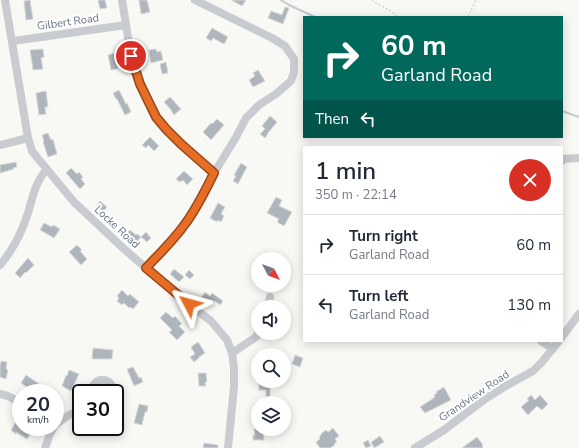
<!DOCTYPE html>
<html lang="en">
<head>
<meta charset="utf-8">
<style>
  :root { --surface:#fff; --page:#f6f6f7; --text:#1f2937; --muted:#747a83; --line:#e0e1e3 }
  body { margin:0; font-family:"Nunito Sans",sans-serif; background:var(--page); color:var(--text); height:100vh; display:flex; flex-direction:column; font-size:15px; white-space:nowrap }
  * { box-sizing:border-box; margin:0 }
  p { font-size:13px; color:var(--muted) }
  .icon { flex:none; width:22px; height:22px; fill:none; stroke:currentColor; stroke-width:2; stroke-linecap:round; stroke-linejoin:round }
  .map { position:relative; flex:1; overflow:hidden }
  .sheet { position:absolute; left:303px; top:146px; width:260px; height:196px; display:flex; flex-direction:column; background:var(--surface); border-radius:0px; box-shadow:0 2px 10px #0003 }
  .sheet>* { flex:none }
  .guide { position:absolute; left:303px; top:16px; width:260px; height:122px; border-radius:0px; box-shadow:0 2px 10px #0003; background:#00695c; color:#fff; overflow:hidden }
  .needle { width:26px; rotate:131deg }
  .fabs { position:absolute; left:251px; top:252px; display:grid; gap:8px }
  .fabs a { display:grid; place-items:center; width:40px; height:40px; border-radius:50%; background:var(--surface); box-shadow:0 2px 10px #0003; font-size:20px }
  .speed { position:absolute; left:12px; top:384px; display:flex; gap:8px; font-size:20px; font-weight:700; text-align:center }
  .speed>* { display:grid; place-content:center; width:52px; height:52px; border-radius:50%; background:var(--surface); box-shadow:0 2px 10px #0003; line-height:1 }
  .speed small { font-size:10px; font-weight:400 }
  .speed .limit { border:2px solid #111; border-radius:6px; background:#fff; color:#111 }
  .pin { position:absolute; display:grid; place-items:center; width:34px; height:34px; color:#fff; margin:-17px; border:2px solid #fff; border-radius:50%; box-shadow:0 1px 4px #0007 }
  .me { position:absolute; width:44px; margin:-22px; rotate:309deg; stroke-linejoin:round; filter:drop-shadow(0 0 3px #0008) }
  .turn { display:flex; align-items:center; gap:14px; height:84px; padding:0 12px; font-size:18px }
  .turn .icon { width:52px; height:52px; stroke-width:2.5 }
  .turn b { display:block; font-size:28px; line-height:34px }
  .then { display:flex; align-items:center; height:38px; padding:0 12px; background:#0003; gap:8px; font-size:15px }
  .round { display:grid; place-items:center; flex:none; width:42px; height:42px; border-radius:21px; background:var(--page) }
  .headline { display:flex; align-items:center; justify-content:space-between; height:68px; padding:0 12px }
  h1 { font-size:24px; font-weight:600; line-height:30px }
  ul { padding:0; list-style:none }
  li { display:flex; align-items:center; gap:12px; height:60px; padding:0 12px; border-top:1px solid var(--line) }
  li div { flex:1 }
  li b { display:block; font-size:15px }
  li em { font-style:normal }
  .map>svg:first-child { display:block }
</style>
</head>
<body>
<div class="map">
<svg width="579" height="448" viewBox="0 0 579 448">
  <rect width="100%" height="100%" fill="#f8f8f5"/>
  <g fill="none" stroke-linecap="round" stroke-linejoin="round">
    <path stroke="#c2cad0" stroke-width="2" d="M281,0L289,5L315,17
      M562,111L579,117"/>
  </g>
  <path fill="#afb5bc" stroke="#dadad8" d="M30,0L33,19L26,20L24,1Z
    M98,0H105L107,8L100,9Z
    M139,0H147L150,12L141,14Z
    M231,0H246L242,6Z
    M285,7L289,8L283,24L268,18L271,11L282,15Z
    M212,28L228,37L224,44L213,38L211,41L206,38Z
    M43,49L44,57L41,58L43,69L33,70L30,50Z
    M156,49L157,52L161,51L163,60L151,63L149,50Z
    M115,53L118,69L111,70L108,55Z
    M166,62L168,73L162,74L160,64Z
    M258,70L265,81L253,87L249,80L255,76L253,73Z
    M119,90L126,104L127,103L131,112L125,115L117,99H116L113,93Z
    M46,91L48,107H45L46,114L39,115L36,93Z
    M170,97L181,109L174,115L171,111H172L164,102Z
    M270,116L277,122L267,134H268L265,138L260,134L265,129L262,126Z
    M217,119L224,125L211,140L203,132L211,123L212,124Z
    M48,133L51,140L53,139L57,154L48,157L43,142L44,141L42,135Z
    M150,137L159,146L154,151L148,145L146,148L142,145Z
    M16,162L17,167L13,168L14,169L0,173V165Z
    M241,163L247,167L238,184L233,181L236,176L234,175Z
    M71,168L77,174L79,172L83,177L81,179L85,184L80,189L66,173Z
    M184,171L193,179L187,185L183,180L180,182L176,179Z
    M276,197L282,200L279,206L292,212L284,226L277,222L279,219L267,213Z
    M100,201L107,207L103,212L96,206Z
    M218,203L225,207L221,214L224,216L221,222L218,220L217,222L210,218Z
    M44,223L52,227L53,225L60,229L54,238L40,230Z
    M130,230L136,235L137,234L141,237L135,244L125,235Z
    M146,232L151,238L147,242L141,237Z
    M77,245L82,250L80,251L87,259L81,265L69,252Z
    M28,258L34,265L26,273L25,272L20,278L15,273Z
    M174,269L184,277L179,282L170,274Z
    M189,270L194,275L190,279L185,275Z
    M122,290L128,296L130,294L139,302L133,309L130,307L129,308L124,303L122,305L117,301L119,298L117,296Z
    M205,292L210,296L212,293L223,301L220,305L215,301L211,306L201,298Z
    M166,312L173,318L175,316L182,324L179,326L185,332L177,340L169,332L172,330L160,318Z
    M198,342L205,353L199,357V358L194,362L190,357L195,354L191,347Z
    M93,348L113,350L112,359H92Z
    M295,355L303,358L300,367L292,364Z
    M1,361L7,362L6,369L8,370L6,379L0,377V365Z
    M133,367L139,378L141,377L143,382L134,386L127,369Z
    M69,370L79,374L71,391L62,386L66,375L67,376Z
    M198,373H206L207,382H205L206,386H199Z
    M26,375L42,386L38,392L32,388V389L28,387V388L21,383Z
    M259,381H267V382H270V403H266V390H259Z
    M444,387L451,400L425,413L420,407L435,397L434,395L437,393L436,392Z
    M531,395L535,400L540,395L548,404L542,410L537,406L528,415L521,407L529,400L527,399Z
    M139,404L148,406L147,412H145L142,425L134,423Z
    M17,420L21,422V427H26L32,431L27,439L16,432V434L11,430Z
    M96,427H112L104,431L105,432L100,435Z
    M333,428L339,436L335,439L337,442L334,444L335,445L330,448H320L316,442L320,439L319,437L321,435V434L326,430L328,432Z
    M254,429H263L264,440H253V435H255Z
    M380,436L384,442L374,448L371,442Z
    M477,437L483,445L482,446L483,448H462Z
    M368,440L371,446L366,448L363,443Z
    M204,443L218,445V448H203Z"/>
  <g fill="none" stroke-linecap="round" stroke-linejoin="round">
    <path stroke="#bfc1c4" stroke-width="1" stroke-dasharray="2 2" stroke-linecap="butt" d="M372,0L374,2L391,11L398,17
      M468,17L476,0"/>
    <path stroke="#c8cbcf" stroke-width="8" d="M5,0L28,138L32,151L36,156L74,202L123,248L178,296L211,321L227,340L232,353L234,368V387L228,448
      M122,0L131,56L140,85L157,117L166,129L189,151L214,173
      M13,41L126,25
      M0,145L28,138
      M562,161L564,159L579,158
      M0,265C13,250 21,234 27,216C33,198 34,184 46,170
      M146,268L169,244L185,225L202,198L214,173L235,139L246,118L259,105L276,94L291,81L294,72V59L285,46L272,38L195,0
      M268,307L270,297
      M562,337L579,314
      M541,341L553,349
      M232,353L256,337L258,333
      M92,393C91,375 115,376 113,393
      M0,394L8,396L21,403
      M55,425L69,415L81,410
      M45,448L50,434L54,427
      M415,448L444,430L485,399L504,387L533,371L542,362L559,341"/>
  </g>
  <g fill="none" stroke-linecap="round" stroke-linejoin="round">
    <defs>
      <path id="route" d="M131,56L140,84L156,117L166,129L181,144L214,173C205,191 197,208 185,224C174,240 159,254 146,268L189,304"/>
    </defs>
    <use href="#route" stroke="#964719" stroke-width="10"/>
    <use href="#route" stroke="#e76d26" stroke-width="7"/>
  </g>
  <g text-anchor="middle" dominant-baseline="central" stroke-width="4" stroke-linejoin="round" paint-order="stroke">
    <g font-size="11" fill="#667487" stroke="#fff">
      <text transform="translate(68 22) rotate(-8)">Gilbert Road</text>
      <text transform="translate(117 227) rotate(43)">Locke Road</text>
      <text transform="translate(474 396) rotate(-34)">Grandview Road</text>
    </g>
  </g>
</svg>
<div class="fabs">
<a><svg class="needle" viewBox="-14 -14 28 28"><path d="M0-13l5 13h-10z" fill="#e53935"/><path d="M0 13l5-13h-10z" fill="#747a83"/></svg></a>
<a><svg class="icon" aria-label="sound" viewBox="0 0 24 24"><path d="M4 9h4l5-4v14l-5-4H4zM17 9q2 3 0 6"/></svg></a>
<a><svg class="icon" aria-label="search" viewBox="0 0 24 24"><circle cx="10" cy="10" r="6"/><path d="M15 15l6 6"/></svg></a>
<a><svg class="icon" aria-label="layers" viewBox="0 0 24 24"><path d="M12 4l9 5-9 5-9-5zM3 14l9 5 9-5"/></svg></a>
</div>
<div class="speed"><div>20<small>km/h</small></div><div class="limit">30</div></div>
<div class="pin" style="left:131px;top:56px;background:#d93025"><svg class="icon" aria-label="arrive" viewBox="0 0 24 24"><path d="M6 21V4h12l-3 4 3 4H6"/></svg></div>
<svg class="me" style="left:189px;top:304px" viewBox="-20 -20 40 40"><path d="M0-17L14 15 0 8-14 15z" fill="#e76d26" stroke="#fff" stroke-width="4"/></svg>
<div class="guide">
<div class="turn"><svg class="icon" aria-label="right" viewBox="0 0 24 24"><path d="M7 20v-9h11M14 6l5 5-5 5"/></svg><div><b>60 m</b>Garland Road</div></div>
<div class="then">Then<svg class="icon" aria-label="left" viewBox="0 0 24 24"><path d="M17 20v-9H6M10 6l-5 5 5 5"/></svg></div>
</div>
<section class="sheet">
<div class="headline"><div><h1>1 min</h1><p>350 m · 22:14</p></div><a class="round" style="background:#d93025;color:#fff"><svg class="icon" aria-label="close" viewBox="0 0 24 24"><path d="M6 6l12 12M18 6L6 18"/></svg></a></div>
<ul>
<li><svg class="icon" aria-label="right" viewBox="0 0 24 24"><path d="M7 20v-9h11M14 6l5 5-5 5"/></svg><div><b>Turn right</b><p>Garland Road</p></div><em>60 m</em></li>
<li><svg class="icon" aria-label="left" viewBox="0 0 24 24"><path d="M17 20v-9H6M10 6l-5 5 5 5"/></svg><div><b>Turn left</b><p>Garland Road</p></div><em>130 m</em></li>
</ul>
</section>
</div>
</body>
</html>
